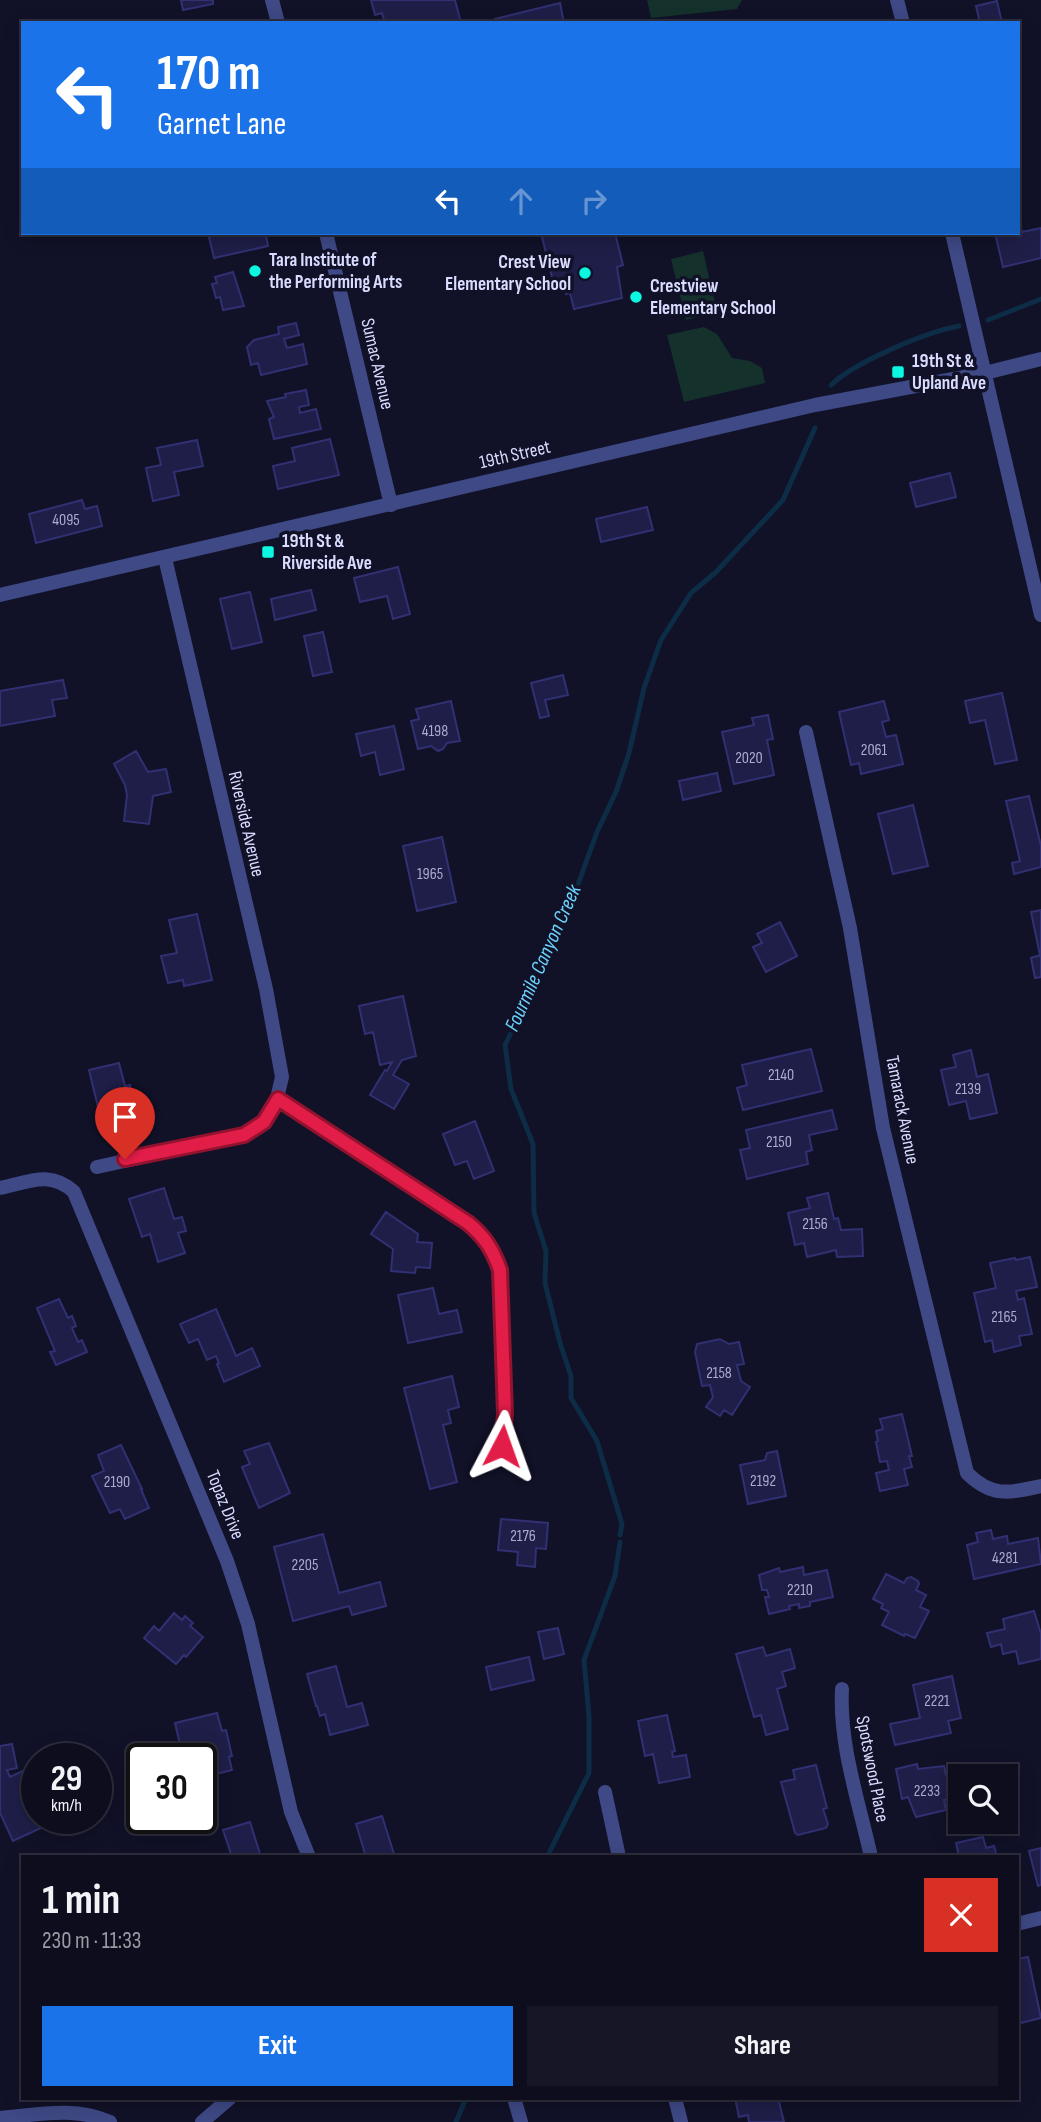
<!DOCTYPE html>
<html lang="en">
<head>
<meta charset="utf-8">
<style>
  :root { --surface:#0d0d1e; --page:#161627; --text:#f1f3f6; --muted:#9a9ca4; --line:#2d2d3c; --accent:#1a73e8 }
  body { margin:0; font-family:"Sofia Sans Condensed",sans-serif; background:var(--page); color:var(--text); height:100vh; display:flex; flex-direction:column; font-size:26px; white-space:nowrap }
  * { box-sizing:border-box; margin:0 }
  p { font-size:23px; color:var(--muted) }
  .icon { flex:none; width:38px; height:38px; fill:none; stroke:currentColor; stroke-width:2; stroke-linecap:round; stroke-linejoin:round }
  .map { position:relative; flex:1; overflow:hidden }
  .details { position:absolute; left:21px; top:1855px; width:998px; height:245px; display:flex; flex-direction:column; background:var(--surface); border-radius:0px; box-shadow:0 4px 18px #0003,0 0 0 2px var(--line) }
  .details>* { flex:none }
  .banner { position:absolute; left:21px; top:21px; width:999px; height:214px; border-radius:0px; box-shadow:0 4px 18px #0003,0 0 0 2px var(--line); background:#1a73e8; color:#fff; overflow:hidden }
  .fabs { position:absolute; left:948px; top:1764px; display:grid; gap:14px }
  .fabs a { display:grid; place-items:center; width:70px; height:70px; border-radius:0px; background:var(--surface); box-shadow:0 4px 18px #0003,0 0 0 2px var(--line); font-size:35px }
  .speed { position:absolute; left:21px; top:1743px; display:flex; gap:14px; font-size:35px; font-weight:700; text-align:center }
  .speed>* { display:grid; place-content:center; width:91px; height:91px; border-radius:50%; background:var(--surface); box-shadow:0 4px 18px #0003,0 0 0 2px var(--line); line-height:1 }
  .speed small { font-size:18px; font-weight:400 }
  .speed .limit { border:4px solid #111; border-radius:10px; background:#fff; color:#111 }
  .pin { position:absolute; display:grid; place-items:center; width:60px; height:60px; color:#fff; margin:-72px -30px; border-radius:50% 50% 50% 0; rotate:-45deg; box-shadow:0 0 7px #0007 }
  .pin .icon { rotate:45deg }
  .me { position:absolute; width:77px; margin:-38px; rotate:4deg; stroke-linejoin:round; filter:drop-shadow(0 0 5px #0008) }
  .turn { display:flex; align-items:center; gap:24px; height:147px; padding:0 21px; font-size:32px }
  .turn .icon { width:91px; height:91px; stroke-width:2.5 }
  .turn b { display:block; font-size:49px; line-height:60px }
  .lanes { display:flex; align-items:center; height:66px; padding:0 21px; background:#0003; justify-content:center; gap:35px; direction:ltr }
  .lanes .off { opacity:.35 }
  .round { display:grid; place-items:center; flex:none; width:74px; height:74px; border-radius:0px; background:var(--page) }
  .headline { display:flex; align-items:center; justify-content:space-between; height:119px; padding:0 21px }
  h1 { font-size:42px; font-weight:700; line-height:52px }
  .button { display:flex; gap:14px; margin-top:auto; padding:14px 21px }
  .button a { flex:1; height:80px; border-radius:0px; background:var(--accent); color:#fff; font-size:28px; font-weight:700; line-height:80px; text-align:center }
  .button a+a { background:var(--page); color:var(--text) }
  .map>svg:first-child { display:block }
</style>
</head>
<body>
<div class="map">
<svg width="1041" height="2122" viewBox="0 0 1041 2122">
  <rect width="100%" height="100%" fill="#111128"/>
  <path fill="#14322b" d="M647,0H742L737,9L651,18Z
    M703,251L717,312L686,320L671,259Z
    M704,327L717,334L732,358L750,361L762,368L765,383L684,402L667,335Z"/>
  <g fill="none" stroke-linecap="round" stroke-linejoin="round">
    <path stroke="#0d2c45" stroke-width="5" d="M988,320L1041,299
      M831,385C855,362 926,332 959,326
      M620,1535L622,1524L597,1441L571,1398V1376L560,1343L545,1283L546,1251L534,1213L533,1144L511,1089L505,1045L529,997L538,964L572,901L597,832L616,792L629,753L644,688L661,640L691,593L716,572L783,500L815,428
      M547,1857L589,1773V1716L584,1660L615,1576L620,1542
      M456,2122L466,2098"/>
  </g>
  <path fill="#1e1e48" stroke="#313073" stroke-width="2" d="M181,0H213V4L183,10Z
    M371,0H455L461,23H385L382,13L375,15Z
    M997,1L1002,23H980L976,6Z
    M560,3L564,23H496L495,19Z
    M1018,215L1022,232L1041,228V258L1003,267L995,233H1018Z
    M208,233H275L266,235L268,246L214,258Z
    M541,233H615L623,265L617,267L622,298L574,309L570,293L566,294L562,278L553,281Z
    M233,272L244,306L223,310L220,297L216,298L212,284L217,283L215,277Z
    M296,323L299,335L284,339L287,348L303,344L307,364L261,375L258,363L251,365L247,347L254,340L279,334L278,327Z
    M306,390L309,405L299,407L300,413L316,409L321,429L274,439L269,419L274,417L267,401L286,397L285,394Z
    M330,439L339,475L278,489L273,466L295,461L292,448Z
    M197,440L203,466L174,472L179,495L153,501L146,468L161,465L157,448Z
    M950,473L956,497L916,507L910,483Z
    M82,500L85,509L97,506L102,526L36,543L29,514Z
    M647,507L653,530L601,542L596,519Z
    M398,567L410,614L393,619L387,596L360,602L354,578Z
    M311,590L316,610L275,620L271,599Z
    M250,592L262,642L232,649L220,599Z
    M323,632L332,672L313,676L304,636Z
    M563,675L568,695L545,700L549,716L540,718L531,683Z
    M63,680L67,698L52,700L55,716L0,726V691Z
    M1002,693L1017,760L995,764L985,720L970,723L965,701Z
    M451,701L460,741L447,743L443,749L438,751L431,746L418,749L411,721L419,719L416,709Z
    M884,701L889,720L882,722L886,737L896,735L903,764L861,774L859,763L851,765L839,712Z
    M768,715L773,739L767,740L774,775L734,784L722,732L754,725L752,718Z
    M394,726L404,769L380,775L375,752L361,756L356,734Z
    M136,751L148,772L166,769L171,792L153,796L149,824L124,821L127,795L125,785L114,764Z
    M717,773L721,791L683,800L679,781Z
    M1029,796L1041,846V867L1014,874L1012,863L1020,861L1006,801Z
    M913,805L928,866L893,874L878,814Z
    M442,837L456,902L417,911L403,846Z
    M1041,910V977L1035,978L1031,958L1040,955L1031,912Z
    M197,914L212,980L184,986L183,980L168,983L161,956L177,953L169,920Z
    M780,922L797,956L766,972L753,947L762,943L757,934Z
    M403,996L416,1056L402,1060L393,1075L409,1084L394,1109L370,1095L385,1070L387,1071L392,1062L380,1065L373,1032L365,1034L359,1006Z
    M811,1049L822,1091L743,1110L737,1088L747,1085L742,1065Z
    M971,1050L977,1077L988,1074L997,1113L970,1119L966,1101L949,1105L941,1070L956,1067L953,1055Z
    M119,1063L125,1086L130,1085L134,1103L108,1110L107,1105L98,1107L89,1070Z
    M832,1110L837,1129L809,1135L812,1150L806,1152L808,1164L747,1179L740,1150L750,1148L746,1130Z
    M475,1121L494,1171L474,1179L467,1161L455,1165L443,1134Z
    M164,1188L174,1219L182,1217L186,1231L178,1233L185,1253L158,1262L150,1234L142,1237L129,1199Z
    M828,1193L834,1219L838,1218L841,1230L862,1229L863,1256L837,1257L836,1250L807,1257L804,1243L795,1245L788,1213L810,1208L807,1198Z
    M386,1212L418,1234L417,1242L432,1243L430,1268L416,1267L415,1273L391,1271L393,1249L371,1234Z
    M1030,1257L1037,1287L1016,1291L1018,1300L1024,1298L1032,1334L1019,1336L1021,1345L994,1352L992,1340L985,1342L974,1293L996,1288L990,1263L1015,1258L1016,1260Z
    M433,1288L439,1314L457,1310L462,1332L408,1343L398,1295Z
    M59,1299L68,1318L72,1316L76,1326L72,1328L78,1342L82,1340L87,1352L56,1365L50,1352L55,1351L37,1308Z
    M216,1309L236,1356L252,1348L260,1366L224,1382L217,1364L219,1363L216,1356L207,1360L198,1339L189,1343L180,1324Z
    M720,1339L729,1344L739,1342L744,1364L737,1365L741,1381L750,1387L732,1415L724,1410L720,1416L706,1407L713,1397L710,1385L702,1386L695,1352L697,1344Z
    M452,1376L459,1407L448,1410L451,1423L443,1425L457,1482L430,1489L404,1388Z
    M902,1414L912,1456H909L912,1467L904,1469L908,1485L880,1491L876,1473L889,1470L887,1461L880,1462L876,1442L878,1441L876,1431L883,1429L880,1419Z
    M269,1443L290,1493L259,1508L242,1467L250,1464L244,1451Z
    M121,1445L142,1489H141L149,1508L125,1519L120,1509L110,1513L92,1476L104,1471L98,1455Z
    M777,1451L786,1496L748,1504L740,1465L765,1460L767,1453Z
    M501,1519L548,1523L546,1549L536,1548L535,1567L517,1565L518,1552L498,1550Z
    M991,1530L993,1539L1007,1536L1008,1544L1038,1538L1041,1564L974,1579L967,1545L978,1542L976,1533Z
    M323,1534L339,1593L380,1582L386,1606L352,1615L349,1606L293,1621L274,1547Z
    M803,1567L804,1575L827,1570L833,1597L810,1602V1606L799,1608V1604L789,1606L790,1609L769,1614L765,1597H769L767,1590H762L759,1575L779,1568L780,1572Z
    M886,1574L904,1583L907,1578L911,1577L918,1581L919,1584L916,1590L926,1595L920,1607L929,1611L915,1638L905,1634L904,1636L882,1625L889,1612L881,1608L883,1604L873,1599Z
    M1034,1611L1041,1634V1659L1019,1664L1016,1651L1003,1654L1001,1644L991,1647L987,1633L1005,1629L1003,1619Z
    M174,1613L182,1620L185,1616L193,1623L190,1626L203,1637L186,1657L184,1655L176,1664L144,1638L154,1626L159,1631Z
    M558,1628L564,1654L544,1659L538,1632Z
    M763,1647L766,1656L790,1649L795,1668L782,1672L786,1686L777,1689L788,1729L766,1735L761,1715L754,1717L736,1654Z
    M529,1657L534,1680L491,1690L486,1667Z
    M336,1666L347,1707L362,1703L368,1725L330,1735L325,1714L320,1716L317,1706H316L307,1674Z
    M952,1676L961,1718L948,1721L951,1733L895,1745L890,1724L920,1718L913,1685Z
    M217,1713L222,1731L226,1730L232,1756L229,1757L232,1770L212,1775L213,1778L201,1781V1759H179L178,1754L182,1753L175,1723Z
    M667,1715L675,1751L672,1752L673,1757L686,1755L690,1777L659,1783L653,1754L645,1756L638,1721Z
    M12,1744L17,1768L7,1770L10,1777L25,1770L37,1796V1818H44L38,1821L41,1828L13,1841L0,1813V1746Z
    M917,1764L918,1769L944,1766L946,1775L954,1777L955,1785L952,1789L953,1793L950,1799L944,1800L946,1810L916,1817L908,1797L902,1799L896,1769Z
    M816,1765L827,1808L823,1809L828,1824L826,1828L798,1835L795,1833L781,1782L795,1779L793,1770Z
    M382,1816L395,1857H366L356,1824Z
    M250,1822L261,1857H232L223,1830Z
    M983,1837L986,1848L994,1846L997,1857H954L959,1856L956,1843Z
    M1041,1848V1885L1038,1886L1029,1851Z
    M1028,1957L1041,2018L1017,2024V1959Z
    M735,2098H778L784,2122H749L748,2115L739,2117Z"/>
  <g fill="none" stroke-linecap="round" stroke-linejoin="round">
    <path stroke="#3e4985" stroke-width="14" d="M272,0L278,23
      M897,0L903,23
      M326,233L391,505
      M952,233L1041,615
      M806,732L850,928L883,1128L967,1473C992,1498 1010,1493 1041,1486
      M278,1099L468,1223C485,1237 493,1250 500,1270L505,1414L502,1445
      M97,1167L244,1135L264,1122L275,1107L282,1077L266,989L165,558
      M0,1188C29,1182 50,1170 74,1192L227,1561L248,1624L291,1812L309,1857
      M842,1689C839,1745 859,1802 871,1857
      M605,1792L619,1857
      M1017,1924L1041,1918
      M514,2098L521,2122
      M675,2098L681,2122
      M0,2118C37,2115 74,2106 110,2122
      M202,2122L230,2098"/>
    <path stroke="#3e4985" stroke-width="14" d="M0,595L815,405L985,373L1041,359"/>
  </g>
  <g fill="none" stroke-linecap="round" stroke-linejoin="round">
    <defs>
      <path id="route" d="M125,1159L244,1135L264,1122L278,1099L468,1223C485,1237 493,1250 500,1270L505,1414L502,1446"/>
    </defs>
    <use href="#route" stroke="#92132f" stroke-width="18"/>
    <use href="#route" stroke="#e11d48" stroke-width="12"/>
  </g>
  <g fill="#0cf7e1" stroke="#111128" stroke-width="2.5">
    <circle cx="255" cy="271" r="7"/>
    <circle cx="585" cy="273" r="7"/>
    <circle cx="636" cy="297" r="7"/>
    <rect x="891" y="365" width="14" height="14" rx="3.5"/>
    <rect x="261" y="545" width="14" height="14" rx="3.5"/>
  </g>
  <g text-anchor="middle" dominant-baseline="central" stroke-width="7" stroke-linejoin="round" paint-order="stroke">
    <g font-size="16" fill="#aaacd0">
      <text x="66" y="520">4095</text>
      <text x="435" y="731">4198</text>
      <text x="874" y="750">2061</text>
      <text x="749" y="758">2020</text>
      <text x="430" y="874">1965</text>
      <text x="781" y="1075">2140</text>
      <text x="968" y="1089">2139</text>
      <text x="779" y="1142">2150</text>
      <text x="815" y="1224">2156</text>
      <text x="1004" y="1317">2165</text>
      <text x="719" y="1373">2158</text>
      <text x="763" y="1481">2192</text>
      <text x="117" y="1482">2190</text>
      <text x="523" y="1536">2176</text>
      <text x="1005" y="1558">4281</text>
      <text x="305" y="1565">2205</text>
      <text x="800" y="1590">2210</text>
      <text x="937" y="1701">2221</text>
      <text x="927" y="1791">2233</text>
    </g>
    <g font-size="19" font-weight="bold" fill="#d9dcfe" stroke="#111128" text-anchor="start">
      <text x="269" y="260">Tara Institute of<tspan x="269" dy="22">the Performing Arts</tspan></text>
      <text x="571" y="262" text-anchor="end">Crest View<tspan x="571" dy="22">Elementary School</tspan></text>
      <text x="650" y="286">Crestview<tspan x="650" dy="22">Elementary School</tspan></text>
      <text x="912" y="361">19th St &amp;<tspan x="912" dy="22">Upland Ave</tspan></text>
      <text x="282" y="541">19th St &amp;<tspan x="282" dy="22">Riverside Ave</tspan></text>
    </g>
    <g font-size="19" fill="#d9dcfe" stroke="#111128">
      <text transform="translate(377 364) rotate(77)">Sumac Avenue</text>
      <text transform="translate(515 455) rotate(-13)">19th Street</text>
      <text transform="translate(246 824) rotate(77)">Riverside Avenue</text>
      <text transform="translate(902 1110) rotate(79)">Tamarack Avenue</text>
      <text transform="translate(225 1505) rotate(68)">Topaz Drive</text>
      <text transform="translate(872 1769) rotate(79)">Spotswood Place</text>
    </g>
    <g font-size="21" font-style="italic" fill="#6bd3fa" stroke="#111128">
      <text transform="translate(543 958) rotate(-66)">Fourmile Canyon Creek</text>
    </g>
  </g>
</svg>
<div class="fabs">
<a><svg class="icon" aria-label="search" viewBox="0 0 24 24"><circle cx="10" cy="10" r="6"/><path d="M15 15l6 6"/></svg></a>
</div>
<div class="speed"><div>29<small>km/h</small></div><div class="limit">30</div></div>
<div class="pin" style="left:125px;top:1159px;background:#d93025"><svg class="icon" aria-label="arrive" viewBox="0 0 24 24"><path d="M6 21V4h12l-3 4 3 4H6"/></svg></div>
<svg class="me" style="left:502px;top:1446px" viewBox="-20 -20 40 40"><path d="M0-17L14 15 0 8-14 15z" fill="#e11d48" stroke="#fff" stroke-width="4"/></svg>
<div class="banner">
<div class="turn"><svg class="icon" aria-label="left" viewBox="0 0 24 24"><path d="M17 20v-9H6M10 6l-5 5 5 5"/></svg><div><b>170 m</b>Garnet Lane</div></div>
<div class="lanes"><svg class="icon" aria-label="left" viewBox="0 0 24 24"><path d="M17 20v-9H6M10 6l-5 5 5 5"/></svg><svg class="icon off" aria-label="ahead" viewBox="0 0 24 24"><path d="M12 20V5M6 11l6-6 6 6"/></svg><svg class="icon off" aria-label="right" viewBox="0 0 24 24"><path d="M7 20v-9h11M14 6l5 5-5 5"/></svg></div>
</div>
<section class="details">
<div class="headline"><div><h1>1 min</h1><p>230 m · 11:33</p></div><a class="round" style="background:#d93025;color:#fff"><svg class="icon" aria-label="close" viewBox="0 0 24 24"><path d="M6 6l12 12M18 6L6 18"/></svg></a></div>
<div class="button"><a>Exit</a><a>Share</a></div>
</section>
</div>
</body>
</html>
